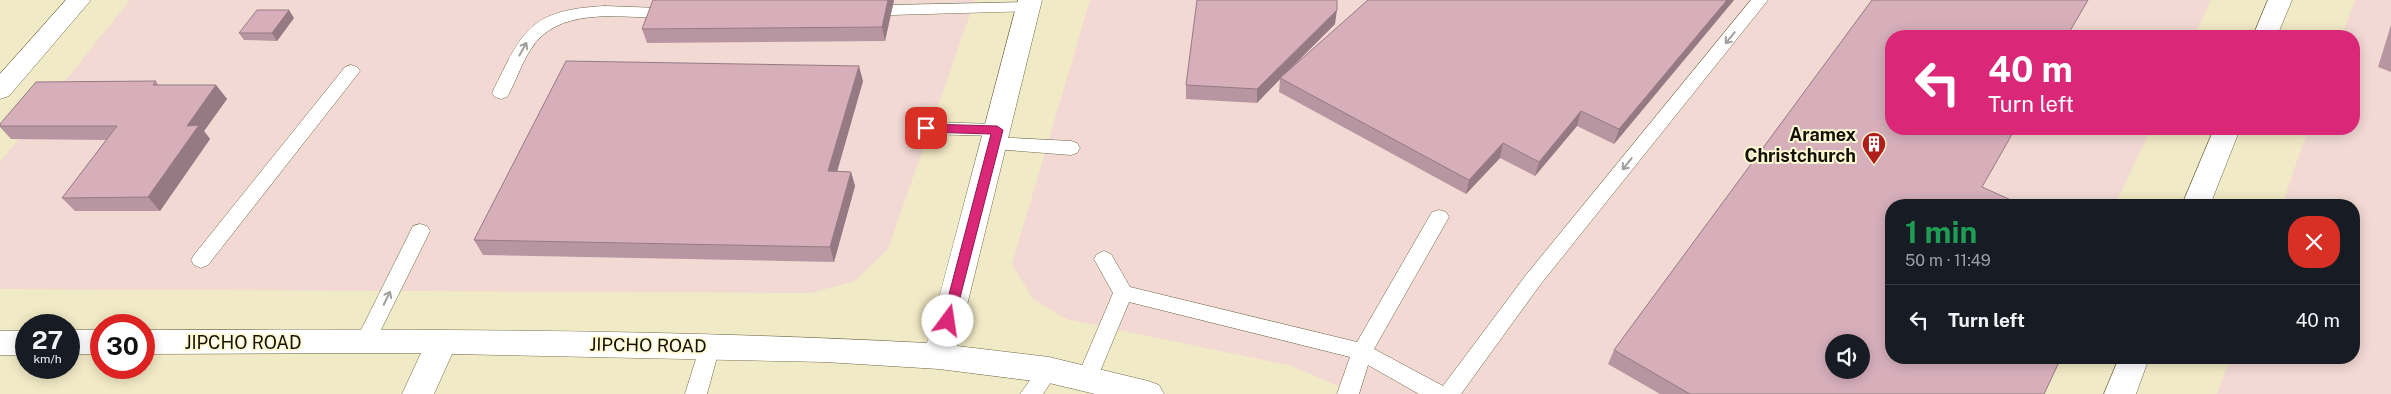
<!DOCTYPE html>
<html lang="en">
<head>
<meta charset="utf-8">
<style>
  :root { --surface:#171b24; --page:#20242c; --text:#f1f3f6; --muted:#9ea1a6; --line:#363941 }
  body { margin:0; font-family:"Public Sans",sans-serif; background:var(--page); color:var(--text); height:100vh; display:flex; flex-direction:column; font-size:19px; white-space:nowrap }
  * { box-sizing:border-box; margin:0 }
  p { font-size:16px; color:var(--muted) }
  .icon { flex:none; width:28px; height:28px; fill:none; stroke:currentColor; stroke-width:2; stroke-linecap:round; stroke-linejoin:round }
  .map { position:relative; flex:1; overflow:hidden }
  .panel { position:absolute; left:1885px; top:199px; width:475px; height:165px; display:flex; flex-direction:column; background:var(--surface); border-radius:20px; box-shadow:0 2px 12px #0003 }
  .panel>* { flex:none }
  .guide { position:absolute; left:1885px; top:30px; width:475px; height:105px; border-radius:20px; box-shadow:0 2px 12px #0003; background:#db2777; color:#fff; overflow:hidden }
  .fabs { position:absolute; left:1825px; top:334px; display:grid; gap:10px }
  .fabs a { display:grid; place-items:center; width:45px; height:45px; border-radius:50%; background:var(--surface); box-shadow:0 2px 12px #0003; font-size:25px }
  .speed { position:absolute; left:15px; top:314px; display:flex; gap:10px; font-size:25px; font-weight:700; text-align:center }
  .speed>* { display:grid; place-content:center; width:65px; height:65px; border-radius:50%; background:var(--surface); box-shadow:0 2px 12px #0003; line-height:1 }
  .speed small { font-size:12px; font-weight:400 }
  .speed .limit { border:8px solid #d22; background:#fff; color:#111 }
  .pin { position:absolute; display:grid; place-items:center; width:42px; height:42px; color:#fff; margin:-21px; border-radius:10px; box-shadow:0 2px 8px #0006 }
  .me { position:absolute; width:55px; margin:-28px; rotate:14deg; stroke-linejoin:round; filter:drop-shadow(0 0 4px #0008) }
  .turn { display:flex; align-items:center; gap:18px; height:105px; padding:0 20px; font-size:22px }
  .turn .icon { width:65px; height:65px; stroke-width:2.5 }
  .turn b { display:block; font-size:35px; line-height:42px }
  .round { display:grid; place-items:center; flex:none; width:52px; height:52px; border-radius:20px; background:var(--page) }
  .overview { display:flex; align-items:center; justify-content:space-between; height:85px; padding:0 20px }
  h1 { font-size:30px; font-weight:700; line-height:38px; color:#1e9e55 }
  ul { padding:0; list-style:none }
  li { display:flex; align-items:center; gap:15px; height:70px; padding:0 20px; border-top:1px solid var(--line) }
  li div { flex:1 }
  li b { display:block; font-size:19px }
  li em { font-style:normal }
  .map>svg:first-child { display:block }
</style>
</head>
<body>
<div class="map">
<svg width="2391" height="394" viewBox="0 0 2391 394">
  <rect width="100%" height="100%" fill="#f1eac6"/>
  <path fill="#f2d9d3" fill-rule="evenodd" d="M130,0H975L888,249L855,281L811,293L0,289V162Z
    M1090,0H2211L2194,36H1891V129H2151L2115,205H1891V358L2025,394H1356L1292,366L1066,319L1033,299L1012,264ZM1834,342H1861V370H1834Z
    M2355,0H2391V394H2217L2230,358H2354V205H2282L2308,129H2354V36H2342Z"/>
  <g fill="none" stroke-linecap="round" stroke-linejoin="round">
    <defs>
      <path id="service" d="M1751,0H1768L1540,285L1461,394H1419L1368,365L1359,394H1337L1350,357L1129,302L1094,386L1087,389L1080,386L1076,380L1113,293L1094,259L1097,254L1104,251L1111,254L1130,287L1357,342L1432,212L1439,210L1446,212L1449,217L1374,349L1443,386L1526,275Z
        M1027,2L1033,3L1035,7L1033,11L891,15L885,14L883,10L885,6L891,5Z
        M605,6L659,8L665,9L667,13L665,17L659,18C617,17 557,7 531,49C521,64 516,82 507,97L501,99L495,97L492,93C523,30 529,10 605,6Z
        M351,65L357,67L360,71L357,75L208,265L201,268L194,265L191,260L194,255L345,67Z
        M926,122L997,124L1003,126L1006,130L1003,134L997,136L926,134L920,132L917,128L920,124Z
        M994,137L1071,141L1077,143L1080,148L1077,153L1071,155L994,149L988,148L985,143L988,138Z
        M420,224L427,226L430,231L375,342L372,348L365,350L358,348L355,342L413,226Z
        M710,338L717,340L720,346L707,394H685L700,346L703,340Z
        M1049,361L1056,364L1059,370L1043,394H1020L1042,364Z"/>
      <path id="minor" d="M1018,0H1042L957,346L1049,357L1148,381L1159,385L1164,394H1095L1049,383L939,369L825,362L452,354L434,394H402L421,353L144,354V330C405,329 666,329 927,343Z
        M2268,0H2292L2277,36H2253Z
        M2214,129H2240L2210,205H2182Z
        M69,330H101V354H69Z
        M0,331H26V355H0Z
        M2119,358H2149L2136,394H2104Z"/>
      <path id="tertiary" d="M66,0H91L9,96L0,99V74Z"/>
    </defs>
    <use href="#service" stroke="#6d6746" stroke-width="1"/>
    <use href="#minor" stroke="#6d6746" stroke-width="1"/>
    <use href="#tertiary" stroke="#6d6746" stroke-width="1"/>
    <use href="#service" fill="#fff" fill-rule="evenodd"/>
    <use href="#minor" fill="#fff" fill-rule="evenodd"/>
    <use href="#tertiary" fill="#fff" fill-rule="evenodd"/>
  </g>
  <path fill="#b896a1" d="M894,0L885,41L647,43L642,29Z
    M1734,0L1614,144L1577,126L1535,176L1500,158L1466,194L1279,92L1280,79L1257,103L1186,99V85L1335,24L1291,68Z
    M294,18L277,41L244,40L239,33Z
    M2391,25V72L2378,67Z
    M156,81L158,85H216L227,99L204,131L210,139L160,211H75L62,198L106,140L11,139L0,127V124Z
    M863,81L837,171L851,172L855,186L834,262L483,255L474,240Z
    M1982,187L2044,394H1660L1608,364L1614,350Z"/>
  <path fill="#967a83" d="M888,0H894L885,41L882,27Z
    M1727,0H1734L1614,144L1619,129Z
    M289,10L294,18L277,41L272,33Z
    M1337,10L1335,24L1281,78H1280V79L1257,103V89Z
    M859,66L863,81L833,186L828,171Z
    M216,85L227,99L204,131L210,139L160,211L148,197L187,126Z
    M1581,111L1577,126L1535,176L1539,162Z
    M1503,143L1500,158L1466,194L1469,180Z
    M851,172L855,186L834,262L830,247Z"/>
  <path fill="#d6afbb" stroke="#967a83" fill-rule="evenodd" d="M653,0H888L882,27L642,29Z
    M1197,0H1337V10L1257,89L1186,85Z
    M1368,0H1727L1619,129L1581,111L1539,162L1503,143L1469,180L1280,78Z
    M1872,0H2088L2067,36H1891V129H2015L1982,187L2022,205H1891V358H2061L2044,394H1690L1614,350ZM1834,342H1861V370H1834Z
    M257,10H289L272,33H239Z
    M566,61L859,66L828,171L851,172L830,247L474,240Z
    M156,81L153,85H216L187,126L199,125L148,197L62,198L117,126H0V124L36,82Z"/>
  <defs><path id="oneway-shaft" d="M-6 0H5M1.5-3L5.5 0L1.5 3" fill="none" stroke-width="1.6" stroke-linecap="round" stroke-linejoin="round" transform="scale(1.25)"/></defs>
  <g stroke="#a19f9b">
    <use href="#oneway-shaft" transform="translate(1730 38) rotate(129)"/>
    <use href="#oneway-shaft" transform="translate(523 49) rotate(-61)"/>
    <use href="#oneway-shaft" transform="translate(1627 164) rotate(129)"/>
    <use href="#oneway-shaft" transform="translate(387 298) rotate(-64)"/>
  </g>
  <path fill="#db2777" stroke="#8e194d" d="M926,124L997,126L1003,130L954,321L948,326L942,321L991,134L926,132L920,128Z"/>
  <defs>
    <symbol id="building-pin" viewBox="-11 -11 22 30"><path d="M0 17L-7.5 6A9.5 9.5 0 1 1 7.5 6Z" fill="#af1e1a" stroke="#fef8d3"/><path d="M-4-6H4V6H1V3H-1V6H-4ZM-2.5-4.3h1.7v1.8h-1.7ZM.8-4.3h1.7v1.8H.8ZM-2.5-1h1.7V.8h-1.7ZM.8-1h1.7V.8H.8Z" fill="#fff"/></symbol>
  </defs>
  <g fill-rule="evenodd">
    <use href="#building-pin" x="1860" y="130" width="28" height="38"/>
  </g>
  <g text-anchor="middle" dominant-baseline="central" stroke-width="4" stroke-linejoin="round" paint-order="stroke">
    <g font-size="18" font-weight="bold" fill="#131005" stroke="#fef8d3" text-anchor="end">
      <text x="1856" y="134">Aramex<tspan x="1856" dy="21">Christchurch</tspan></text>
    </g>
    <g font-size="18" fill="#131005" stroke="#fef8d3">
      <text x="243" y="342">JIPCHO ROAD</text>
      <text transform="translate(648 345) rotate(1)">JIPCHO ROAD</text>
    </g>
  </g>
</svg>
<div class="fabs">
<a><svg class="icon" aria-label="sound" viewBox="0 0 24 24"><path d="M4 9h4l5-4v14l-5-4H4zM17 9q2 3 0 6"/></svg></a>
</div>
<div class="speed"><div>27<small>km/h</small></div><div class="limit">30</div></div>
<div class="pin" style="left:926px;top:128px;background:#d93025"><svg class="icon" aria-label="arrive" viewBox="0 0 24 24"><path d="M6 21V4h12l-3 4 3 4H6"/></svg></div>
<svg class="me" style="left:948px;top:321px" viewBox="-20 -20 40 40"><circle r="19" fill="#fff"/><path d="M0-13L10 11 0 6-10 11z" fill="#db2777"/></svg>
<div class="guide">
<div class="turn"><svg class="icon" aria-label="left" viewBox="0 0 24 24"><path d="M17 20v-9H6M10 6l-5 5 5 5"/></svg><div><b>40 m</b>Turn left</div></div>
</div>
<section class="panel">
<div class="overview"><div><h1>1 min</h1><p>50 m · 11:49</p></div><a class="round" style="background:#d93025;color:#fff"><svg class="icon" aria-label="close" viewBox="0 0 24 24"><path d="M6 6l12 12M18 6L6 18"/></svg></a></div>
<ul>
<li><svg class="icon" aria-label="left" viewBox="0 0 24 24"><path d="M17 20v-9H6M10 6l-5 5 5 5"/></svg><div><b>Turn left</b></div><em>40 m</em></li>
</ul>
</section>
</div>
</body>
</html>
